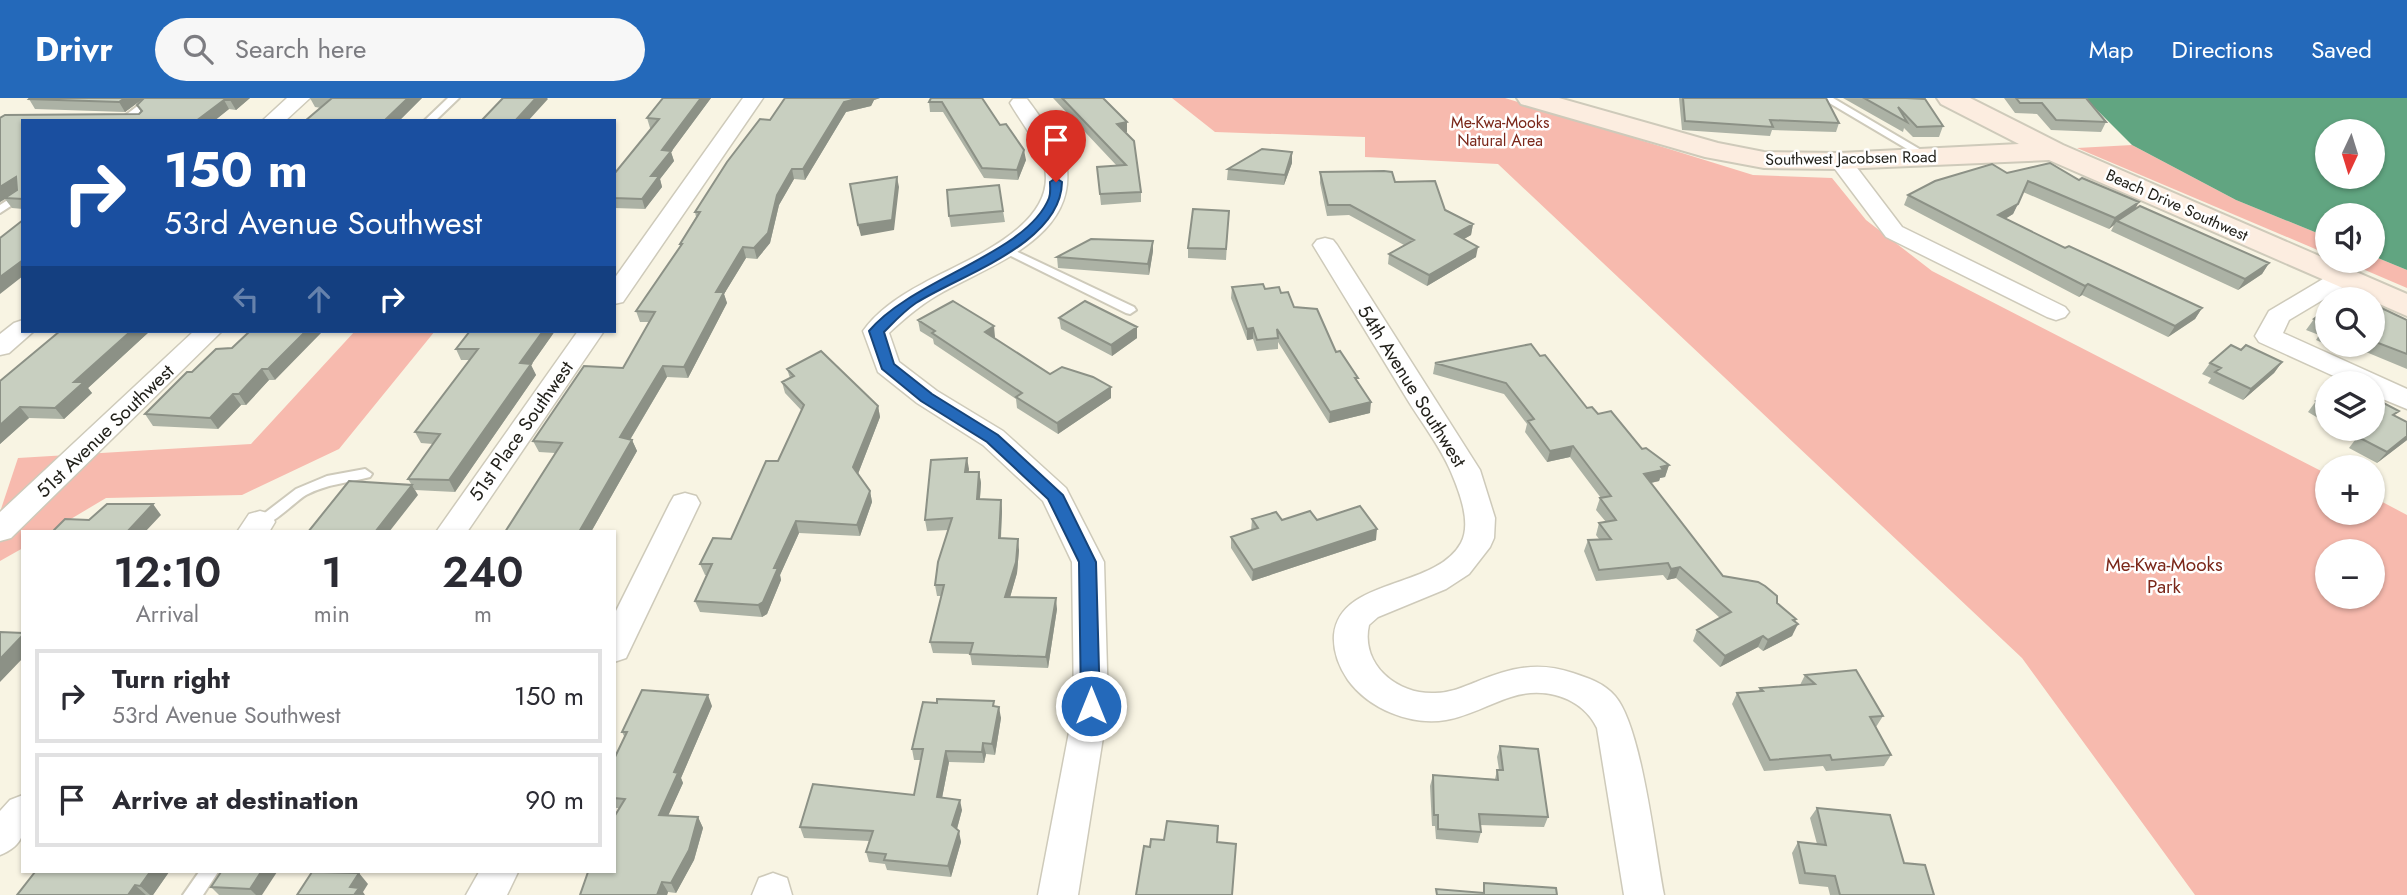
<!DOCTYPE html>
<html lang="en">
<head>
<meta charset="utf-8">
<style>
  :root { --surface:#fff; --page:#f7f7f7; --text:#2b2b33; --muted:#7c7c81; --line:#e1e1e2; --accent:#2469ba }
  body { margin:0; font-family:Jost,sans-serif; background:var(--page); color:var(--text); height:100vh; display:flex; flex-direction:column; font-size:26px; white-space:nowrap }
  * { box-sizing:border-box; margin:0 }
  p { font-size:23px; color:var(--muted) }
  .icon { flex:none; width:38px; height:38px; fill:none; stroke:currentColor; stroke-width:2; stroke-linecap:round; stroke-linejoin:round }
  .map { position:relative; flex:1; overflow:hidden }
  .drawer { position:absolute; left:21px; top:432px; width:595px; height:343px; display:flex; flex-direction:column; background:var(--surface); border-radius:0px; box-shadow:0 2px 5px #0004 }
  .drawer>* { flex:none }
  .hud { position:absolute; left:21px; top:21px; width:595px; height:214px; border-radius:0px; box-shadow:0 2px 5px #0004; background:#1a4fa0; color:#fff; overflow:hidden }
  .needle { width:46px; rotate:184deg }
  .fabs { position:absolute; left:2315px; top:21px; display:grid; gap:14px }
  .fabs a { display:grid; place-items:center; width:70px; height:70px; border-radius:50%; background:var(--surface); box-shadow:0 2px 5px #0004; font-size:35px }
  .pin { position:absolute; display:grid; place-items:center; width:60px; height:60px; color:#fff; margin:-72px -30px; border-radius:50% 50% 50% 0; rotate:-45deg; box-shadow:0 0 7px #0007 }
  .pin .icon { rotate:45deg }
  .me { position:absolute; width:77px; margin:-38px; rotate:0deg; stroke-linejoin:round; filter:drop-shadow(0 0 5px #0008) }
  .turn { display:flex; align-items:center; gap:24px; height:147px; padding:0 28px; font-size:32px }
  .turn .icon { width:91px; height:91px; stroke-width:2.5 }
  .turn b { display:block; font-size:49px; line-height:60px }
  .lanes { display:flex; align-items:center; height:66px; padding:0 28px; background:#0003; justify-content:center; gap:35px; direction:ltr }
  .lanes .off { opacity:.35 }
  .eta { display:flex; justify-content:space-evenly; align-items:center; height:119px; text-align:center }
  .eta b { font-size:42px; font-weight:600; line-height:49px }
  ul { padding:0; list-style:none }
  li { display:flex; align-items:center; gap:21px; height:94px; margin:0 14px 10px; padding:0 14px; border:4px solid var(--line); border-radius:0px }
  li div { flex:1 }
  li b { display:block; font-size:26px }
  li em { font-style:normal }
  header { display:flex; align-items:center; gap:42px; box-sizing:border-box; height:98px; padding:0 35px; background:var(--accent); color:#fff }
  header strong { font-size:33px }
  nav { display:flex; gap:38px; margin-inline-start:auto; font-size:24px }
  .search { width:490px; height:63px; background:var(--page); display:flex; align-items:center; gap:18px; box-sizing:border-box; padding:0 24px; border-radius:38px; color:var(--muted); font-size:26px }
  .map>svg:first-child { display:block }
</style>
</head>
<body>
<header>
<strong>Drivr</strong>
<div class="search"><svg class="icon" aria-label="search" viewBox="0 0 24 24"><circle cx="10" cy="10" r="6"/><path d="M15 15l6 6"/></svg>Search here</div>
<nav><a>Map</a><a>Directions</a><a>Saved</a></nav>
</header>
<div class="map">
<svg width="2407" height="797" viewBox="0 0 2407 797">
  <rect width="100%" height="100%" fill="#f8f4e3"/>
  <path fill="#f7baae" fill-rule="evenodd" d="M1172,0H1505L1753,77L1832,80L1866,122L1932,173L2327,376L2328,415H2373V399L2407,417V797H2195L2022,560L1498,66L1365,59V39L1215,34ZM2328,453H2373V499H2328Z
    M2132,47L2236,102L2327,139V156L2077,50Z
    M2373,158L2407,172V190L2344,163H2373Z
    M355,233H435L339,351L242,397L106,400L49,434H23V450L0,463V414L18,360L251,346Z"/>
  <path fill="#61a581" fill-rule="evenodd" d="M2072,0H2407V172L2373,158V117H2328L2327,139L2236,102L2132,47L2093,8ZM2328,33H2373V79H2328Z"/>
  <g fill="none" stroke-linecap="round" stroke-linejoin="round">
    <defs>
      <path id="lane" d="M148,0H159L130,23H118Z
        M448,0H459L435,23H424Z
        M1821,0H1833L1933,59L1924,61Z
        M23,92V100L0,115V107Z
        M1005,148L1134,209L1136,212L1130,216L1126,215L1001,153V149Z
        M365,371L372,376L370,379C348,385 326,386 306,397C293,405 270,431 255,428L253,424L296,391L327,378Z
        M199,774H218L203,797H183Z"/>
      <path id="street" d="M287,0H310L285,23H262Z
        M743,0H763L623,204L614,206V181Z
        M1013,1H1027C1039,17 1065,52 1067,71C1074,143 984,169 936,198C919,208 904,221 889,235L899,264L937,293L1003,333L1066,390L1104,464L1108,608L1078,797H1038L1074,608L1072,464L1043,403L983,347L917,305L878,274L863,233C877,213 901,197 922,186C962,163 1061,129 1044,66C1038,45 1021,24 1010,5Z
        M1840,56L1848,58L1902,129L2065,209L2069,214L2065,219L2056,222L2047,219L1886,139L1829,63L1832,58Z
        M1325,140L1333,142L1337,147L1480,372L1495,420L1494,440L1490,449L1469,476L1446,491L1378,519L1369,527C1360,566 1397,597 1435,595C1450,595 1463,589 1476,584C1509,570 1538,563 1573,575C1588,580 1604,585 1615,598C1642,629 1655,752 1664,797H1624L1597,630C1582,599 1544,588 1511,599C1489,606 1469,618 1446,622C1411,628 1369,611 1348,582C1339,569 1333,553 1334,537C1340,479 1435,492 1461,445C1472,425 1459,393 1451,374C1440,348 1421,324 1407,301C1376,250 1344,198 1313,147L1317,142Z
        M2342,173L2351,175L2354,180L2351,185L2289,222L2283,235L2407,291V311L2373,297V285H2349L2259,244L2255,238L2269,213L2333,175Z
        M23,222V233H34L9,255L0,257V236L14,225Z
        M194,233H222L11,440L0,443V414Z
        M578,233H604L467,434H436Z
        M685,395L696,398L700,405L626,560L614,564V517L670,405L674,398Z
        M260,413L271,416L275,424L269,434H237L249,416Z
        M23,697C23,725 31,745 0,757V713L10,702Z
        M479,774H518L507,797H466Z
        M773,775L787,780L792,797H752L759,780Z"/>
      <path id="secondary" d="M1517,0H1559L1718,45L1764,54L1840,55L2019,46L1941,6L1937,0H1970L2063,47L2407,196V218L2049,62L1840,71L1764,70L1705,59L1521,6Z"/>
    </defs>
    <use href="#lane" stroke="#cecaba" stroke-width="4"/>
    <use href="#street" stroke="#cecaba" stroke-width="3"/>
    <use href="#secondary" stroke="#cecaba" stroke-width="4"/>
    <use href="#lane" fill="#fff" fill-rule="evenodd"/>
    <use href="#street" fill="#fff" fill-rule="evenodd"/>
    <use href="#secondary" fill="#fcede0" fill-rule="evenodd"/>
  </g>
  <path fill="#acb2a5" d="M144,0H250L236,12L229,11L214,23H23V111L12,110L5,101L0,104V20L5,17L139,16L141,14L137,7Z
    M144,0L125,14L35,11L29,1Z
    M310,0H422L399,23L315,9Z
    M663,0H711L671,54L674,63L660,81L662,89L645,111L614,110V76L652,30H650L647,20Z
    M785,0H880L874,2L871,8L846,14L805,82L794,81L779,107L770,145L757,161L746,160L724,196L727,205L688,280L667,279L630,342H632L637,353L591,434H505L555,355L539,354L533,343L623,270L649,224H640L636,213L681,148L680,146L696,119L695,114L770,22Z
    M931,0L1000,27L1026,62L1018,82L984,80L943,14H930L929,4Z
    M1053,0H1103L1127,34H1125L1141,94V104L1101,107L1097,69L1117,68Z
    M1679,0H1826L1839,25L1836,34L1772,32L1770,38L1682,32Z
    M1843,0H1906L1943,28L1939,39H1913L1904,30L1903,34Z
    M2004,0H2086L2106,24L2101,34L2051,32L2037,16L2015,15Z
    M1292,65L1284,87L1227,82L1228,71Z
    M1320,74L1395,84L1473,126L1471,137L1464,141L1476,159L1427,188L1388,166L1389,156L1404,147L1349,117L1327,118L1320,85Z
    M2007,75L2079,82L2135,111L2269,165L2262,176L2238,192L2111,133L2114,127L2109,131L2023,94L2013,116L2005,121L2065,150L2202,210L2195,221L2168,239L2082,197L2079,199L1904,107L1908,97Z
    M1003,113L1005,124L951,129L949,118Z
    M1229,113L1226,162L1188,160V150Z
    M1153,153L1149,177L1058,170L1057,159Z
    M1232,189L1265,191L1281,195L1336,254L1357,284L1370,315L1329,325L1278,244V251L1257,253L1253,241L1247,242L1231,200Z
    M2373,206L2407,222V271L2354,249L2347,256L2316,242L2319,237L2306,232L2314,221L2328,210V247H2373Z
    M1059,220L1137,240L1112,258L1061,231Z
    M918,222L995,239L994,240L1050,276L1111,289V300L1058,336L1017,310L1016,301L934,246L933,241L920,233Z
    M60,233H150L88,290L92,295L64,321L29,320L0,346V283Z
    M250,233L275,282H269L246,307H241L218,331L153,328L145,316L192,274L232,250Z
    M470,233H555L531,267L536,277L455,394L415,392L418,397L408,381L433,346L421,345L415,334L470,262H461L456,251Z
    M2241,252L2282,264L2274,275L2243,302L2208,285L2211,280L2202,276L2210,265Z
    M1540,258L1587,310L1598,316L1642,351L1669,367L1665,379L1660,380L1659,383L1651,385L1723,478L1777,505L1796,521L1792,538L1763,553L1758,549L1720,569L1693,543L1697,532L1720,520L1676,480L1667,482L1663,477L1596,483L1584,453L1588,442L1599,441L1596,437L1599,425L1606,424L1596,412L1600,400H1601L1570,359L1547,364L1525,334L1527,326L1504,296L1433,276L1435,265Z
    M787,271L878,308L880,319L858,376L870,393L872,404L860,438L799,435L780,477L781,482L767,516L762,519L700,514L695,503L707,477H705L700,466L731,441L778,363L802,313L785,295L782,284L790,280Z
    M2328,295V326L2308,314L2316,303Z
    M2395,318L2407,324V342L2377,365L2349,350L2355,342L2335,331H2373Z
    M969,371L968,374H979L981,385L980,401L1001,402L1002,413L1001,441L1019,452L1017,475L1010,499L1057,511L1048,570L972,567L970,556L933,555L930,544L941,498H937L935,487L949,432L927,433L925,422Z
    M1252,421L1317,422L1376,442L1252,483L1231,450V439L1251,433Z
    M1805,577L1883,618L1876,629L1891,657L1884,668L1826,673L1823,668L1764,673L1732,606L1737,595L1758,594L1760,590L1800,587Z
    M712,608L681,680L683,685L668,717L698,719L703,730L694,762L676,795L668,794L667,797H580L619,710H614V661L625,640L622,634Z
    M995,608L1001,620L995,657L986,656L984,665L949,664L942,700L962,712L957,731L961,744L951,779L887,772L885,766L869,764L866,754L869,743L804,740L800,729L914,697L921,662H914L912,651Z
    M1500,648L1548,719L1544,729L1480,727L1481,734L1478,745L1436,741L1435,728H1432L1430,688L1433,677L1495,681L1497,672H1499L1497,659Z
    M1817,710L1904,765L1934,797H1830L1828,789L1799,786L1792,755L1798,744L1817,746L1810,720Z
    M169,774L153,797H17Z
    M221,774L262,797H219L211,789Z"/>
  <path fill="#8c9186" d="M125,0H144L125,14L119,4Z
    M233,0H250L236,12L230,2Z
    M408,0H422L399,23H384Z
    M536,0H547L548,1L528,23H515Z
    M701,0H711L671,54L674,63L660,81L662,89L645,111L642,101L662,52Z
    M860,0H880L874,2L871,8L846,14L805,82L803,71L844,4Z
    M224,2L229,11L214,23H196Z
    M1127,24V34L1118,36L1117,26Z
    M1024,52L1026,62L1018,82L1017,72Z
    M1292,54V65L1284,87L1285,77Z
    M792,71L794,81L779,107L770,145L757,161L754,150L777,97Z
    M16,79L23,90L0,104V89Z
    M897,79L899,89L894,132L861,138L858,127Z
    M2139,104L2133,115L2117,123L2114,127L2109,131L2115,120Z
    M2018,106L2013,116L1993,128L1998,117Z
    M1473,126L1471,137L1453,147L1455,136Z
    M1153,143V153L1149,177L1148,166Z
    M743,149L746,160L724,196L727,205L688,280L684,269L716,194Z
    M1478,149L1476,159L1427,188L1429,177Z
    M23,162V178L0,196V179Z
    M2269,165L2262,176L2238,192L2245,181Z
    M2088,186L2082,197L2079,199L2085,188Z
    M2202,210L2195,221L2168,239L2175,228Z
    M994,228L995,239L986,245L985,234Z
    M1137,229V240L1112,258L1111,247Z
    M1253,230V241L1247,242V231Z
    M131,233H150L88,290L92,295L64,321L55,310L74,284Z
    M306,233H323L275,282L268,271Z
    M543,233H555L531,267L536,277L455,394L449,382L520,265Z
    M2282,264L2274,275L2243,302L2251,291Z
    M663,268L667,279L625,350L620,339Z
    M262,271L269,282L246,307L239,296Z
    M1111,289V300L1058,336L1057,325Z
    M233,296L241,307L218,331L210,320Z
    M1371,304L1370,315L1329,325L1330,314Z
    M878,308L880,319L856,381L853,369Z
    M20,309L29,320L0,346V327Z
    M2407,338V342L2377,365L2387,354Z
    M632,342L637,353L591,434H579Z
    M1573,348L1570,359L1547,364L1550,353Z
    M967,360L969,371L967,386L965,374Z
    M1669,367L1665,379L1660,380L1659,383L1641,387L1644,376Z
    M979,374L981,385L979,412L977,401Z
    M412,387L418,397L389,434H375Z
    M870,393L872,404L860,438L857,427Z
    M1001,402L1002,413L1000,452L999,440Z
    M153,406L161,417L145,434H127Z
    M796,423L799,435L780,477L781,482L767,516L762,519L758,507Z
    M1377,431L1376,442L1252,483L1253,472Z
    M1018,441L1019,452L1017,475L1007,510L1005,499Z
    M1680,469L1676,480L1667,482L1671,471Z
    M1056,500L1057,511L1048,570L1046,559Z
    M1796,521L1792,529L1798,526L1792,538L1763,553L1768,542Z
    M23,537V560L0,584V561Z
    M1763,538L1758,549L1720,569L1725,558Z
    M708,597L712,608L681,680L683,685L664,727L659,717L674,674Z
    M999,609L1001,620L995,657L992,646Z
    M983,645L986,656L984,665L982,654Z
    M946,653L949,664L940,710L937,699Z
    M960,702L962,712L955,738L952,727Z
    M698,719L703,730L694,762L676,795L671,785Z
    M959,733L961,744L951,779L948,768Z
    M150,774H169L153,797H150L140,788Z
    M261,774H277L262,797H256L250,791Z
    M359,775L368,786L363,794L365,797H354L350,789Z
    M662,784L668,794L667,797H657Z
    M135,787L146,797H128Z"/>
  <path fill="#c8cfc0" stroke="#8c9186" stroke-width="2" d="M30,0H125L119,4L29,1Z
    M144,0H233L230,2H224L196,23H23V101L5,100L17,92L16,79L0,89V20L5,17L139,16L142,13L137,7Z
    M332,0H408L384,23H305Z
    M503,0H536L515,23H481Z
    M663,0H701L662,52L671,53L651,78H659L642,101L614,100V76L659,21L647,20Z
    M785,0H860L844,4L803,71H792L777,97L768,135L754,150L743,149L716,194H724L684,269L663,268L620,339L632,342L579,434H505L562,345L533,343L584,268L623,270L655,214L636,213L682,146H680L700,114H695L727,64L760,21L770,22Z
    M931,0H982L1000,27L1006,26L1024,52L1017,72L982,70L942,4H929Z
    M1062,0H1103L1127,24L1117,26L1134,43L1141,94L1100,96L1097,69L1126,67Z
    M1683,0H1826L1839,25L1770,22L1773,29L1685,23Z
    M1864,0H1906L1925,1L1943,28L1917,29L1898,9L1907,24Z
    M2016,0H2086L2106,24L2056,22L2042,5H2020Z
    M1262,51L1292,54L1285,77L1228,71Z
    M2050,65L2079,82L2082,80L2139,104L2115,120L2028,83L2018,106L1998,117L2065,150L2069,148L2202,210L2175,228L2088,186L2085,188L1908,97L1935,83L1992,66L2007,75Z
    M1384,73L1392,74L1395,84L1435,83L1445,112L1473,126L1455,136L1478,149L1429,177L1389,156L1414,142L1350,107H1328L1320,74Z
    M897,79L892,122L858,127L850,86Z
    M999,87L1003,113L949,118L947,92Z
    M2140,108L2269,165L2245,181L2117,123Z
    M1193,111L1229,113L1226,151L1188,150Z
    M23,122V162L0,179V140Z
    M1091,141L1153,143L1148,166L1057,159Z
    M1263,186L1265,191L1279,189L1281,195L1288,194L1294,209L1317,211L1336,254L1340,253L1358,280H1355L1371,304L1330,314L1277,231L1278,240L1257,242L1253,230L1247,231L1232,189Z
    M2346,194L2362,201H2338Z
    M953,203L994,228L985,234L1050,276L1062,269L1093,279L1111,289L1057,325L1016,299L1022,295L932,235L935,233L918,222Z
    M1085,203L1137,229L1111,247L1059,220Z
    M2373,206L2407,222V256L2373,243Z
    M2328,210V226L2314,221Z
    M60,233H131L74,284H84L55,310L20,309L0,327V283Z
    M250,233H306L268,271H262L239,296H233L210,320L145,316L187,274H192L216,251L232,250Z
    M470,233H543L520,265L531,266L449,382L408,381L440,336L415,334L478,251H456Z
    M1531,246L1540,258L1545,257L1587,310L1592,309L1598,316L1611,313L1642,351L1646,350L1669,367L1661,369L1663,372L1644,376L1723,478L1758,484L1765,488L1777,498V505L1796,521L1793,522L1798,526L1768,542L1763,538L1725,558L1697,532L1731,514L1680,469L1671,471L1668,465L1599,472L1588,442L1611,441L1599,425L1616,422L1600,400L1611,398L1573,348L1550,353L1528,323L1534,321L1506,285L1435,265Z
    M2231,247L2241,252L2246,247L2282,264L2251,291L2215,274L2221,270L2210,265Z
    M821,253L878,308L853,369L870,393L857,427L796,423L774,470H778L763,504L758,507L695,503L712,466H700L713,440L731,441L766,363H778L804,307L782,284L794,278L787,271Z
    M2328,295V310L2316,303Z
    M2374,300L2399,313L2393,317L2407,324V338L2387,354L2358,339L2366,332L2363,331H2373Z
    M967,360L965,374H979L977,401L1001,402L999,440L1018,441L1016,464L1005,499L1056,500L1046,559L970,556L973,545L930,544L944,487H935L938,464L952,420L925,422L931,362Z
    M349,383L412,387L375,434H308Z
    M107,406H153L127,434H52L65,421L89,422Z
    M1360,408L1377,431L1253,472L1231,439L1258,430L1252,421L1276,414L1282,422L1310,413L1317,422Z
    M0,534L23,535V537L0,561Z
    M1856,572L1883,618L1870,619L1891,657L1832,662L1830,657L1770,662L1737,595L1763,593L1760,590L1815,586L1805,577Z
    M642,592L708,597L674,674L678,675L659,717L698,719L689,752L671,785L662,784L657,797H580L588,774H614V719L625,701L614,700V661L627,634H622Z
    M937,601L994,603L993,608L999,609L992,646L983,645L982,654L946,653L937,699L960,702L952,727L959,733L948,768L884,762L886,756L866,754L873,733L800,729L813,686L914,697L923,651H912L923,604L937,605Z
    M1500,648L1538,651L1548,719L1479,716L1481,734L1438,731V717H1434L1433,677L1498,682L1497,672H1503Z
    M1817,710L1890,717L1904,765L1925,767L1934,797H1840L1835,778L1805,775L1798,744L1826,747Z
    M1167,723L1218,728L1217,744L1236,746L1232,797H1136L1144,748L1150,749L1151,741L1164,742Z
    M35,774H150L140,788L135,787L128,797H17Z
    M221,774H261L250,791L211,789Z
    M312,774L359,775L350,789L359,790L354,797H297Z
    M1484,785L1556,790L1557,797H1437L1436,791L1484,795Z"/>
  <path fill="#2469ba" stroke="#174479" stroke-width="2" d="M1056,80L1062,84C1061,146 960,177 916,205C904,213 894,224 884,234L894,266L932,296L998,337L1063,397L1096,464L1100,608L1097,614L1091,616L1084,614L1081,608L1079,464L1048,401L987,344L921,303L882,271L869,233C912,181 1027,156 1049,100C1051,95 1050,88 1050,84Z"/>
  <g text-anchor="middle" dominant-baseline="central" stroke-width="5" stroke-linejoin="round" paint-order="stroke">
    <g font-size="16" fill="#7b281a" stroke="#fff">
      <text x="1500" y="24">Me-Kwa-Mooks<tspan x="1500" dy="18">Natural Area</tspan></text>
    </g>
    <g font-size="16" fill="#22211b" stroke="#fff">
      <text transform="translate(1851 60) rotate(-1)">Southwest Jacobsen Road</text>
      <text transform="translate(2177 107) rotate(24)">Beach Drive Southwest</text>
    </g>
    <g font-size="19" fill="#22211b" stroke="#fff">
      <text transform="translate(1412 288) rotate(58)">54th Avenue Southwest</text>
      <text transform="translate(105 333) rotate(-44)">51st Avenue Southwest</text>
      <text transform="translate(521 333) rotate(-55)">51st Place Southwest</text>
    </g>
    <g font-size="19" fill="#7b281a" stroke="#fff">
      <text x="2164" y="466">Me-Kwa-Mooks<tspan x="2164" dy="22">Park</tspan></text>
    </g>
  </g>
</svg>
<div class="fabs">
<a><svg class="needle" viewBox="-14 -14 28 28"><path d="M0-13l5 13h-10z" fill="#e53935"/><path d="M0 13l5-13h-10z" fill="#7c7c81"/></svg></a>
<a><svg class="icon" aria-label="sound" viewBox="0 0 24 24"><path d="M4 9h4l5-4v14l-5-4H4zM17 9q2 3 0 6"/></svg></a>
<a><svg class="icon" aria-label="search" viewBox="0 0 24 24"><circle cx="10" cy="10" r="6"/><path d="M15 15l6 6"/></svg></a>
<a><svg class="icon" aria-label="layers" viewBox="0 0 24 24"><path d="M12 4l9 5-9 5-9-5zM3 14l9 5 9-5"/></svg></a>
<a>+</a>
<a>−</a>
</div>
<div class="pin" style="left:1056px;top:84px;background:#d93025"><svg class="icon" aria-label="arrive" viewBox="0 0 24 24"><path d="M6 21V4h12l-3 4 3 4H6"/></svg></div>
<svg class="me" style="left:1091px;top:608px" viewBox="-20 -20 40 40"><circle r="17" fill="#2469ba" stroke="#fff" stroke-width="3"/><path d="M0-11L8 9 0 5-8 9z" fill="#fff"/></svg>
<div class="hud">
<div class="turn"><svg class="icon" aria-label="right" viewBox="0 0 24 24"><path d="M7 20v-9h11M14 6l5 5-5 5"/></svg><div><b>150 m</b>53rd Avenue Southwest</div></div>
<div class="lanes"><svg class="icon off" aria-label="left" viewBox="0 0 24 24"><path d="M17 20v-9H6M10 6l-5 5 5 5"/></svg><svg class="icon off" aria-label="ahead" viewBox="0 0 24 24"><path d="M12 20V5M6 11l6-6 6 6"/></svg><svg class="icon" aria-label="right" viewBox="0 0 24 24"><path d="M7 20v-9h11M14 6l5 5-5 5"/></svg></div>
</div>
<section class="drawer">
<div class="eta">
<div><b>12:10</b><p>Arrival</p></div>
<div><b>1</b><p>min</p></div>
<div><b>240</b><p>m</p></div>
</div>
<ul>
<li><svg class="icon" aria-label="right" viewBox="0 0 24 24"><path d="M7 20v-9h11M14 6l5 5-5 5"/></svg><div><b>Turn right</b><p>53rd Avenue Southwest</p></div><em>150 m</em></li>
<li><svg class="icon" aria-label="arrive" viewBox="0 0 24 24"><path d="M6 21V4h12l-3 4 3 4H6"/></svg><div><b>Arrive at destination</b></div><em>90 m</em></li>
</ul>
</section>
</div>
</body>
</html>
